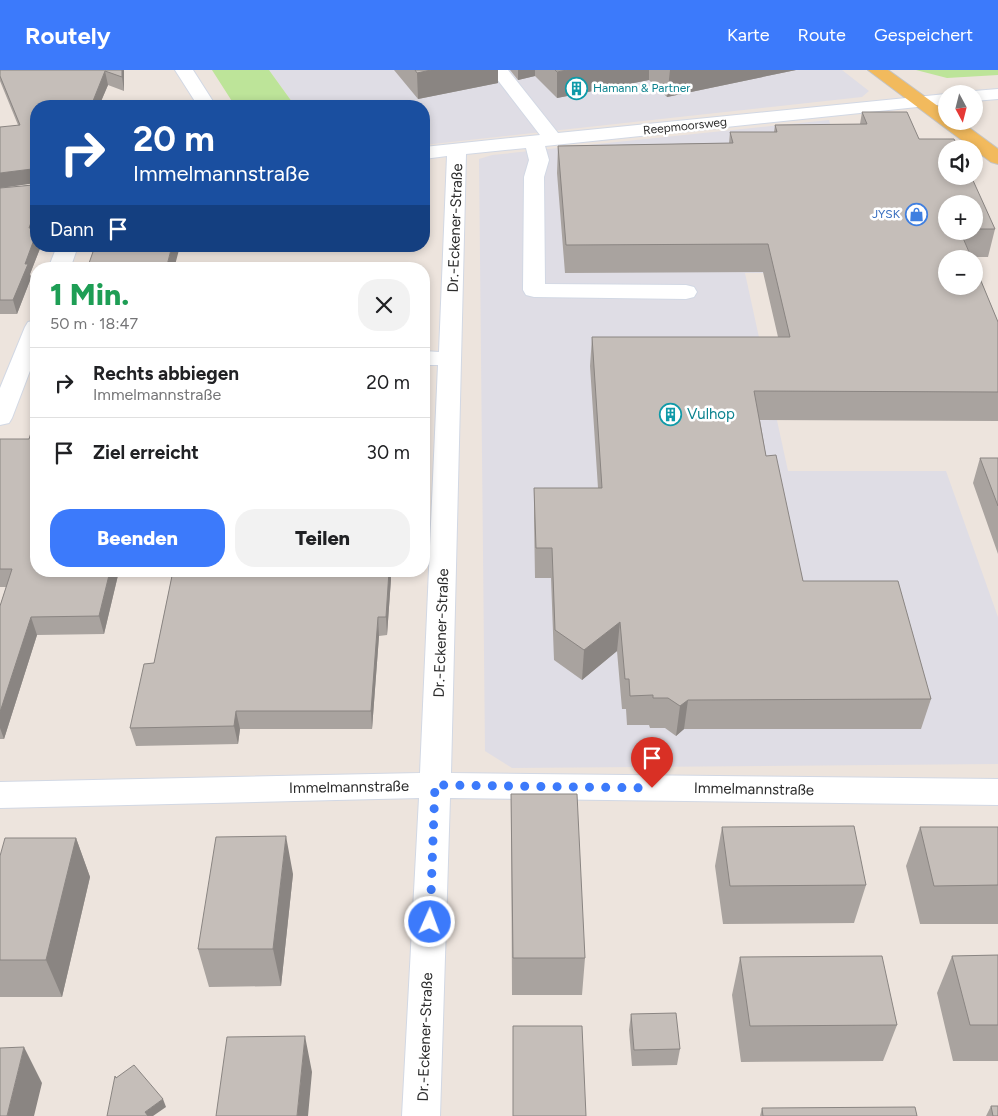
<!DOCTYPE html>
<html lang="de">
<head>
<meta charset="utf-8">
<style>
  :root { --surface:#fff; --page:#f2f2f2; --text:#202124; --muted:#757577; --line:#e0e0e0; --accent:#3c7afb }
  body { margin:0; font-family:Figtree,sans-serif; background:var(--page); color:var(--text); height:100vh; display:flex; flex-direction:column; font-size:19px; white-space:nowrap }
  * { box-sizing:border-box; margin:0 }
  p { font-size:16px; color:var(--muted) }
  .icon { flex:none; width:28px; height:28px; fill:none; stroke:currentColor; stroke-width:2; stroke-linecap:round; stroke-linejoin:round }
  .map { position:relative; flex:1; overflow:hidden }
  .details { position:absolute; left:30px; top:192px; width:400px; height:315px; display:flex; flex-direction:column; background:var(--surface); border-radius:20px; box-shadow:0 2px 8px #0003 }
  .details>* { flex:none }
  .banner { position:absolute; left:30px; top:30px; width:400px; height:152px; border-radius:20px; box-shadow:0 2px 8px #0003; background:#1a4fa0; color:#fff; overflow:hidden }
  .needle { width:32px; rotate:173deg }
  .tools { position:absolute; left:938px; top:15px; display:grid; gap:10px }
  .tools a { display:grid; place-items:center; width:45px; height:45px; border-radius:50%; background:var(--surface); box-shadow:0 2px 8px #0003; font-size:25px }
  .pin { position:absolute; display:grid; place-items:center; width:42px; height:42px; color:#fff; margin:-51px -21px; border-radius:50% 50% 50% 0; rotate:-45deg; box-shadow:0 0 5px #0007 }
  .pin .icon { rotate:45deg }
  .me { position:absolute; width:55px; margin:-28px; rotate:2deg; stroke-linejoin:round; filter:drop-shadow(0 0 4px #0008) }
  .turn { display:flex; align-items:center; gap:18px; height:105px; padding:0 20px; font-size:22px }
  .turn .icon { width:65px; height:65px; stroke-width:2.5 }
  .turn b { display:block; font-size:35px; line-height:42px }
  .then { display:flex; align-items:center; height:48px; padding:0 20px; background:#0003; gap:10px; font-size:19px }
  .round { display:grid; place-items:center; flex:none; width:52px; height:52px; border-radius:20px; background:var(--page) }
  .summary { display:flex; align-items:center; justify-content:space-between; height:85px; padding:0 20px }
  h1 { font-size:30px; font-weight:800; line-height:38px; color:#1e9e55 }
  .primary-button { display:flex; gap:10px; margin-top:auto; padding:10px 20px }
  .primary-button a { flex:1; height:58px; border-radius:20px; background:var(--accent); color:#fff; font-size:20px; font-weight:800; line-height:58px; text-align:center }
  .primary-button a+a { background:var(--page); color:var(--text) }
  ul { padding:0; list-style:none }
  li { display:flex; align-items:center; gap:15px; height:70px; padding:0 20px; border-top:1px solid var(--line) }
  li div { flex:1 }
  li b { display:block; font-size:19px }
  li em { font-style:normal }
  header { display:flex; align-items:center; gap:30px; box-sizing:border-box; height:70px; padding:0 25px; background:var(--accent); color:#fff }
  header strong { font-size:24px }
  nav { display:flex; gap:28px; margin-inline-start:auto; font-size:18px }
  .map>svg:first-child { display:block }
</style>
</head>
<body>
<header>
<strong>Routely</strong>
<nav><a>Karte</a><a>Route</a><a>Gespeichert</a></nav>
</header>
<div class="map">
<svg width="998" height="1046" viewBox="0 0 998 1046">
  <rect width="100%" height="100%" fill="#ede4dd"/>
  <path fill="#dfdde5" d="M269,0H842L869,21L862,27L424,75V36H295Z
    M829,50L873,203H745L788,401H946L998,547V694L512,698L485,681L479,89L492,85Z"/>
  <path fill="#bde499" d="M212,0H269L295,36H235Z
    M916,0H998V5L947,8Z"/>
  <g fill="none" stroke-linecap="round" stroke-linejoin="round">
    <defs>
      <path id="minor" d="M175,0H193L216,36H198Z
        M490,0H508L558,63L946,24V34L545,76L549,90L544,107L545,214L686,215L694,217L697,222L694,227L686,229L534,227L526,225L523,220L524,107L529,90L526,78L466,84L451,703L998,709V735L450,728L440,1046H402L419,728L0,738V712L420,703L438,295H424V281L439,282L447,86L424,89V77L540,65Z
        M998,19V29L974,31V24H967L974,21Z
        M57,176H78L70,199H48Z
        M36,250V285L12,348L9,353L0,355V318L25,257L28,252Z"/>
      <path id="major" d="M868,0H888L946,42V51H960L998,79V94L991,92Z"/>
    </defs>
    <use href="#minor" stroke="#d2d8e4" stroke-width="2"/>
    <use href="#major" stroke="#c4c4c4" stroke-width="2"/>
    <use href="#minor" fill="#fff" fill-rule="evenodd"/>
    <use href="#major" fill="#f2ba5d" fill-rule="evenodd"/>
  </g>
  <path fill="#a9a39f" fill-rule="evenodd" d="M0,0H124V21L108,15L99,36H36V176H41L30,204L31,208L17,244H0V118L33,115L34,113L0,118L18,55L0,11Z
    M394,0H498V13L418,29Z
    M510,0H796L667,27L649,10L557,28L535,6L518,10Z
    M862,42L919,69L995,159L988,187H971L998,252V351L760,350L766,386L803,511L931,629L921,659H684L676,666L665,658H650L649,655H627L626,639H622L617,581L582,610L554,590L551,508H535L534,448V418H598L590,296L592,267H778L763,202L565,203L557,103L558,76L729,73L730,62H774L775,55L860,54ZM974,134V161H946Z
    M0,369L119,501L104,564L37,565L4,669H0V536L6,517H0Z
    M980,388H998V484L973,413Z
    M173,501H390L391,509L387,565L379,566L372,659H240L238,674L136,676L130,658L154,593Z
    M511,724L585,888L582,925H512Z
    M722,757L866,815L854,853L723,854L715,796Z
    M920,757H998V854H920L906,796Z
    M76,768L90,807L62,927H0V786Z
    M293,804L281,916L209,917L198,879Z
    M998,885V991H953L937,923L952,886Z
    M740,887L897,955L883,991L741,992L732,925Z
    M631,944L680,979L677,995L632,996L629,960Z
    M991,1036L998,1046H986Z
    M762,1038L917,1046H760Z"/>
  <path fill="#8a8582" d="M122,0H124V21L122,7Z
    M431,0H498V13L418,29L417,3Z
    M518,0H535V6L518,10Z
    M567,0H649V10L557,28V2Z
    M670,0H796L667,27Z
    M105,1L108,15L99,36H91Z
    M32,99L36,113L0,118V103Z
    M425,103L426,119L424,152V124Z
    M36,139V162L29,158Z
    M36,164V176H41L30,204L31,208L17,244L13,230L25,194Z
    M172,176H180L174,199H166Z
    M110,501H119L104,564L99,546Z
    M389,501H390L391,509L387,565L386,547Z
    M31,547L37,565L4,669L0,658V642Z
    M378,547L379,566L372,659L371,641Z
    M620,552L617,581L582,610L584,580Z
    M688,630L684,659L676,666L680,636Z
    M236,641L240,659L238,674L234,656Z
    M286,766L293,804L281,916L273,879Z
    M76,768L90,807L62,927L46,890Z
    M305,966L312,1002L308,1046H297Z
    M24,977L42,1013L34,1046H7Z
    M163,1029L166,1037L153,1046H146L145,1042Z"/>
  <path fill="#c5beb9" stroke="#8a8582" d="M0,0H122V7L105,1L91,36H36V139L29,158H36V164L25,194H28L13,230H0V118L33,115L34,113V101L32,99L0,103V57L20,55L0,6Z
    M415,0H431L417,3Z
    M555,0H567L557,2Z
    M862,42H907L919,69H954L959,79H946V106H971L995,159H974V134H946V161H960L972,189H946V216H974V194L998,252V322L754,321L766,386L776,385L803,511H898L931,629L688,630L680,636L668,628H653V625L630,626L629,609H625L620,552L584,580L555,560L552,478H536L534,418H602L592,267H790L768,174L566,175L558,76L733,73L730,62H777L775,55L867,54Z
    M424,103H425L424,124Z
    M95,176H172L166,199H87Z
    M36,347V501H110L99,546L31,547L0,642V536L12,499H0V369H29Z
    M980,388H998V436Z
    M173,501H389L386,547H378L371,641H236L234,656L130,658L144,594L154,593Z
    M511,724H577L585,888H513Z
    M854,756L866,815L730,816L722,757Z
    M920,757H998V815L934,816Z
    M286,766L273,879H198L216,767Z
    M5,768H76L46,890H0V786Z
    M998,885V955H970L952,886Z
    M882,886L897,955L750,956L740,887Z
    M676,943L680,979L634,980L631,944Z
    M513,956H582L586,1046H513Z
    M305,966L297,1046H216L227,967Z
    M24,977L7,1046H0V978Z
    M134,995L163,1029L145,1042L148,1046H107L115,1006L116,1008Z
    M991,1036H998V1046H993Z
    M915,1037L917,1046H763L762,1038Z"/>
  <g fill="none" stroke-linecap="round" stroke-linejoin="round">
    <path stroke="#3c7afb" stroke-width="9" stroke-dasharray="0 16.2" d="M430,852L435,715L652,718"/>
  </g>
  <defs>
    <symbol id="building-ring" viewBox="-11 -11 22 22"><circle r="9.5" fill="#fff" stroke="#0f9aa8" stroke-width="1.5"/><path d="M-4-6H4V6H1V3H-1V6H-4ZM-2.5-4.3h1.7v1.8h-1.7ZM.8-4.3h1.7v1.8H.8ZM-2.5-1h1.7V.8h-1.7ZM.8-1h1.7V.8H.8Z" fill="#0f9aa8"/></symbol>
    <symbol id="shop-ring" viewBox="-11 -11 22 22"><circle r="9.5" fill="#fff" stroke="#3f7fe0" stroke-width="1.5"/><path d="M-5-2.5h2.3a2.7 3.5 0 0 1 5.4 0H5L5.5 6h-11ZM-1.5-2.5h3a1.5 2.3 0 0 0-3 0Z" fill="#3f7fe0"/></symbol>
  </defs>
  <g fill-rule="evenodd">
    <use href="#building-ring" x="564" y="6" width="25" height="25"/>
    <use href="#shop-ring" x="904" y="132" width="25" height="25"/>
    <use href="#building-ring" x="658" y="332" width="25" height="25"/>
  </g>
  <g text-anchor="middle" dominant-baseline="central" stroke-width="5" stroke-linejoin="round" paint-order="stroke">
    <g font-size="12" fill="#0d838f" stroke="#fff" text-anchor="start">
      <text x="593" y="18">Hamann &amp; Partner</text>
    </g>
    <g font-size="12" fill="#2b2b2b" stroke="#fff">
      <text transform="translate(685 56) rotate(-6)">Reepmoorsweg</text>
    </g>
    <g font-size="12" fill="#366cbe" stroke="#fff" text-anchor="end">
      <text x="900" y="144">JYSK</text>
    </g>
    <g font-size="15" fill="#2b2b2b" stroke="#fff">
      <text transform="translate(455 158) rotate(-88)">Dr.-Eckener-Straße</text>
      <text transform="translate(441 563) rotate(-88)">Dr.-Eckener-Straße</text>
      <text transform="translate(349 717) rotate(-1)">Immelmannstraße</text>
      <text transform="translate(754 719) rotate(1)">Immelmannstraße</text>
      <text transform="translate(425 967) rotate(-88)">Dr.-Eckener-Straße</text>
    </g>
    <g font-size="15" fill="#0d838f" stroke="#fff" text-anchor="start">
      <text x="687" y="344">Vulhop</text>
    </g>
  </g>
</svg>
<div class="tools">
<a><svg class="needle" viewBox="-14 -14 28 28"><path d="M0-13l5 13h-10z" fill="#e53935"/><path d="M0 13l5-13h-10z" fill="#757577"/></svg></a>
<a><svg class="icon" aria-label="sound" viewBox="0 0 24 24"><path d="M4 9h4l5-4v14l-5-4H4zM17 9q2 3 0 6"/></svg></a>
<a>+</a>
<a>−</a>
</div>
<div class="pin" style="left:652px;top:718px;background:#d93025"><svg class="icon" aria-label="arrive" viewBox="0 0 24 24"><path d="M6 21V4h12l-3 4 3 4H6"/></svg></div>
<svg class="me" style="left:430px;top:852px" viewBox="-20 -20 40 40"><circle r="17" fill="#3c7afb" stroke="#fff" stroke-width="3"/><path d="M0-11L8 9 0 5-8 9z" fill="#fff"/></svg>
<div class="banner">
<div class="turn"><svg class="icon" aria-label="right" viewBox="0 0 24 24"><path d="M7 20v-9h11M14 6l5 5-5 5"/></svg><div><b>20 m</b>Immelmannstraße</div></div>
<div class="then">Dann<svg class="icon" aria-label="arrive" viewBox="0 0 24 24"><path d="M6 21V4h12l-3 4 3 4H6"/></svg></div>
</div>
<section class="details">
<div class="summary"><div><h1>1 Min.</h1><p>50 m · 18:47</p></div><a class="round"><svg class="icon" aria-label="close" viewBox="0 0 24 24"><path d="M6 6l12 12M18 6L6 18"/></svg></a></div>
<ul>
<li><svg class="icon" aria-label="right" viewBox="0 0 24 24"><path d="M7 20v-9h11M14 6l5 5-5 5"/></svg><div><b>Rechts abbiegen</b><p>Immelmannstraße</p></div><em>20 m</em></li>
<li><svg class="icon" aria-label="arrive" viewBox="0 0 24 24"><path d="M6 21V4h12l-3 4 3 4H6"/></svg><div><b>Ziel erreicht</b></div><em>30 m</em></li>
</ul>
<div class="primary-button"><a>Beenden</a><a>Teilen</a></div>
</section>
</div>
</body>
</html>
